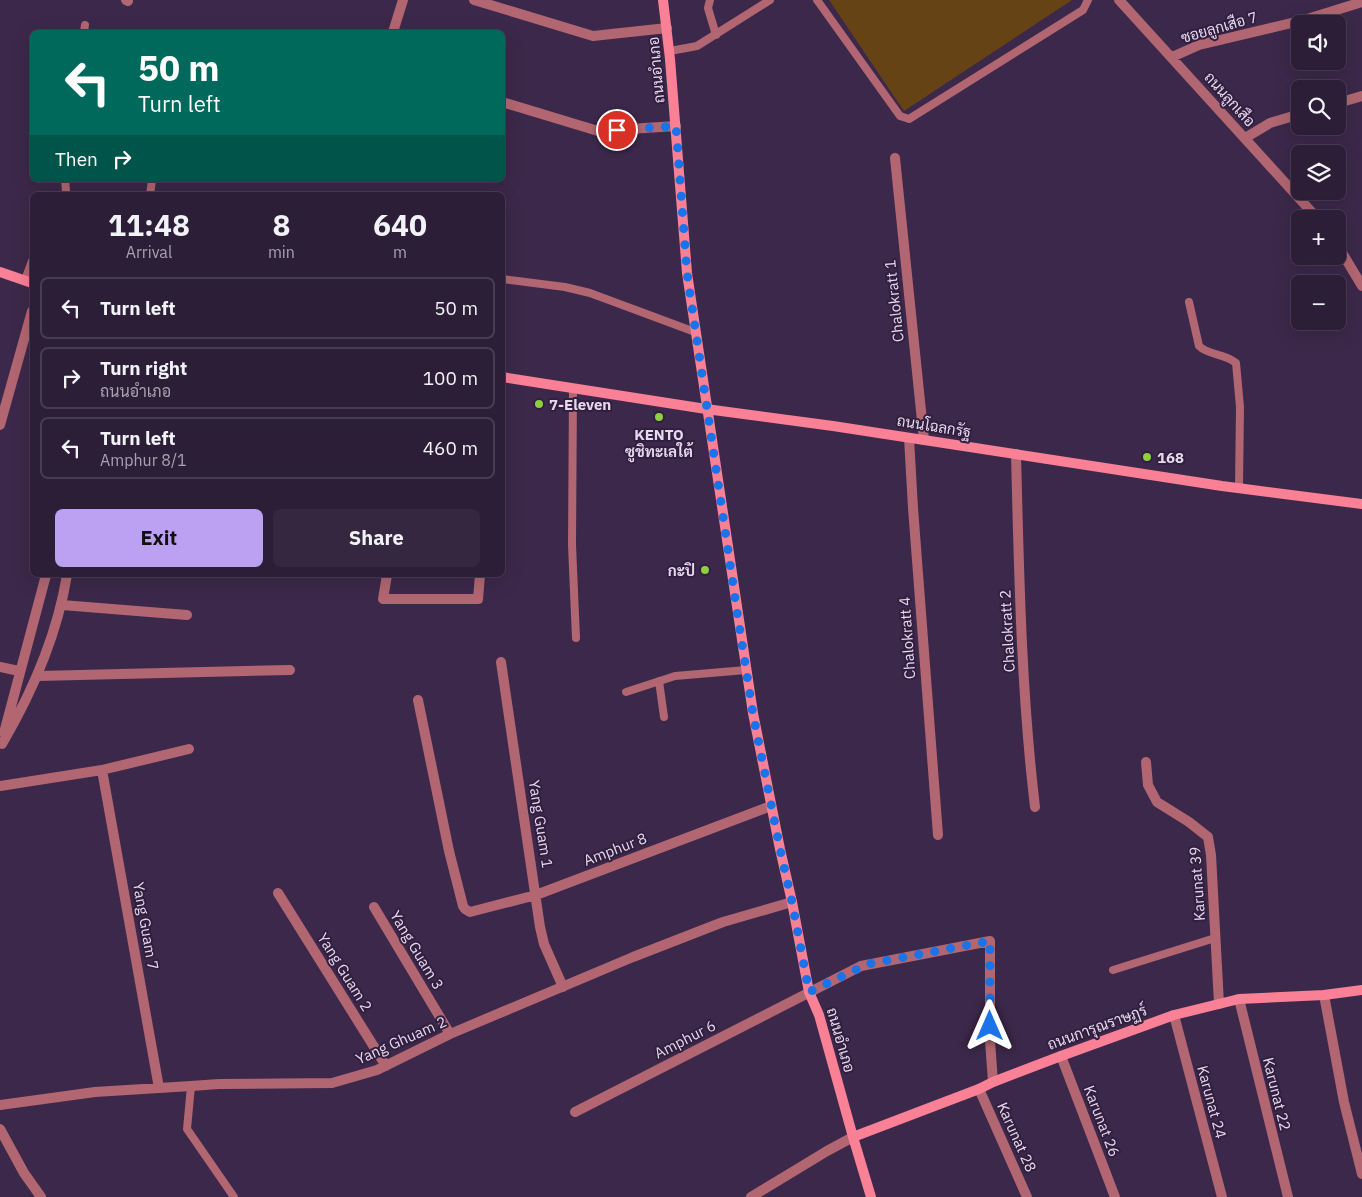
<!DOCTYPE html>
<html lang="en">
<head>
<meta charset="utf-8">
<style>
  :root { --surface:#2d1e38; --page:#352740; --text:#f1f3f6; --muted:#a7a2ae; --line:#483c53; --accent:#bca0f2 }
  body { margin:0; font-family:"IBM Plex Sans",Sarabun,sans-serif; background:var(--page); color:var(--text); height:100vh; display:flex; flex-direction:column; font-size:19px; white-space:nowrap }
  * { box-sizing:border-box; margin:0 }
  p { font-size:16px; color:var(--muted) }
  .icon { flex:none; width:28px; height:28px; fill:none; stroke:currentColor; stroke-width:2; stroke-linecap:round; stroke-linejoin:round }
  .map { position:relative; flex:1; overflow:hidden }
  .panel { position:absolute; left:30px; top:192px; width:475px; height:385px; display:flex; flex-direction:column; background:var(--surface); border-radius:8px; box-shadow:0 5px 20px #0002,0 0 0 1px var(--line) }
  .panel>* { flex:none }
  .hud { position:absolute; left:30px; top:30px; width:475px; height:152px; border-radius:8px; box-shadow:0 5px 20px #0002,0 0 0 1px var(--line); background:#00695c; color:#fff; overflow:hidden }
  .fabs { position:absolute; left:1291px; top:15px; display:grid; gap:10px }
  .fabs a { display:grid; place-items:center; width:55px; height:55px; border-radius:8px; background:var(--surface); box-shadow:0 5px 20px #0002,0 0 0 1px var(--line); font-size:25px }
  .pin { position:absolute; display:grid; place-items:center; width:42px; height:42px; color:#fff; margin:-21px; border:2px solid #fff; border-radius:50%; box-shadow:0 1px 5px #0007 }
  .me { position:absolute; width:55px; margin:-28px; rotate:0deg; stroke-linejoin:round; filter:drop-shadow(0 0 4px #0008) }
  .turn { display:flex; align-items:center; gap:18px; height:105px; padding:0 25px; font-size:22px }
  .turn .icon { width:65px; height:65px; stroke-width:2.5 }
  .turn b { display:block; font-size:35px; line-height:42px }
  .then { display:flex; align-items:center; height:48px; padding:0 25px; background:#0003; gap:10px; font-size:19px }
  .eta { display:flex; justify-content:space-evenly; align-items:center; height:85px; text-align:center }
  .eta b { font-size:30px; font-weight:700; line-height:35px }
  .button { display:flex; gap:10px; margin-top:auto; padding:10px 25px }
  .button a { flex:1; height:58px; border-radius:8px; background:var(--accent); color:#111; font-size:20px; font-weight:700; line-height:58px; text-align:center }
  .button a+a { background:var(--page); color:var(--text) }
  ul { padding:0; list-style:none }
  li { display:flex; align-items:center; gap:15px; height:62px; margin:0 10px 8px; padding:0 15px; border:2px solid var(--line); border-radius:8px }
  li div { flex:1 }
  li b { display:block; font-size:19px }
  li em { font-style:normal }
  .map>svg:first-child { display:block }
</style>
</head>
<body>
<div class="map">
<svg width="1362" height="1197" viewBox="0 0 1362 1197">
  <rect width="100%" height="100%" fill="#3c284a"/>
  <path fill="#654315" d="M829,0H1072L904,111Z"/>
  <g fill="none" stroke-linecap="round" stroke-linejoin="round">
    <path stroke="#b16671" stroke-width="8" d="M710,0L708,8L716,35
      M817,0L900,116L909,119L1083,10L1088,0
      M84,32L85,25
      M670,51L697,46L770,0
      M64,195L66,191L65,180
      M150,195L152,180
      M502,279L565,287L590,293L695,332
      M25,280L32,261
      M1189,302L1199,346C1209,356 1225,353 1236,363L1240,407L1239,487
      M573,388L572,545L576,638
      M659,681L664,717
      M626,692L675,676L746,670
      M1113,970L1215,938
      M191,1086L187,1129L234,1197"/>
    <path stroke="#b16671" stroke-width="10" d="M126,0L128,1
      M474,0L593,36L667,28
      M1119,0L1318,219
      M393,32L403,0
      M1172,57L1199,45L1304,20L1362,2
      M502,102L598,131L676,126
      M1338,103L1362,96
      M1245,138L1270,123L1300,114
      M895,158L924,440
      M1338,246L1362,286
      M0,425L32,311
      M909,438L913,508L938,835
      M1016,454C1019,571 1021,690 1035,807
      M387,575L383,599H478L480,575
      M62,605L187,615
      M501,662L540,927L544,944L563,987
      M0,667L19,671
      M38,676L290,670
      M418,700L449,851L463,906L465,909L470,912L536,895L771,806
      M4,733L46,575
      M2,744C33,691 57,636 67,575
      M1146,762L1148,785L1157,802L1189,822L1208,837L1211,855L1219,1004
      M102,770L159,1088
      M0,786L102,770L189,749
      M278,893L386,1066
      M374,907L450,1034
      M1324,995L1344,1102L1362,1174
      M1239,999L1288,1197
      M1174,1015L1222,1197
      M1061,1056L1115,1197
      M979,1089L1027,1197
      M0,1105L95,1092L191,1086L219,1084L332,1083L377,1070L450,1034L633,957L723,922L792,902
      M575,1112L861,966L990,941V1041L993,1082
      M0,1129L24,1173L41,1197
      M751,1197L827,1151L853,1137"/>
    <path stroke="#f98095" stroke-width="10" d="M663,0L670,59L687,273L753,713L780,849L792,902L809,992L819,1015L853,1137L871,1197
      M0,272L32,283
      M502,377L706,409L833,426L1222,486L1362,504
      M853,1137L979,1089L993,1082L1061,1056L1174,1015L1239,999L1324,995L1362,990"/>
  </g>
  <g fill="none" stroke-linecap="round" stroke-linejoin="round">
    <path stroke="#1a73e8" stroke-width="9" stroke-dasharray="0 16.2" d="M617,130L676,126L687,273L738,618L753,714L780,849L792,902L809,992L868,964L990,941V1026"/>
  </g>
  <g fill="#8fcd42" stroke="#321e3f" stroke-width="2">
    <circle cx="539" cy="404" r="5"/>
    <circle cx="659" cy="417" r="5"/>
    <circle cx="1147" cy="457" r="5"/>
    <circle cx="705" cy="570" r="5"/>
  </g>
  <g text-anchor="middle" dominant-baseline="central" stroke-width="4" stroke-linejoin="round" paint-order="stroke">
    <g font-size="15" fill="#e5d9ee" stroke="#321e3f">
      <text transform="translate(1219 27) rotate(-16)">ซอยลูกเสือ 7</text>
      <text transform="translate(656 70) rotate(-95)">ถนนอำเภอ</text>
      <text transform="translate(1230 99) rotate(48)">ถนนลูกเสือ</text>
      <text transform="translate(894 301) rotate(-96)">Chalokratt 1</text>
      <text transform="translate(934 426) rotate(9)">ถนนโฉลกรัฐ</text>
      <text transform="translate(1007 631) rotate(-93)">Chalokratt 2</text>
      <text transform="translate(907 638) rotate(-94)">Chalokratt 4</text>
      <text transform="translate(541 824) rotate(81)">Yang Guam 1</text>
      <text transform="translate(615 849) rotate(-21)">Amphur 8</text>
      <text transform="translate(1197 884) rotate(-94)">Karunat 39</text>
      <text transform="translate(146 926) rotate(80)">Yang Guam 7</text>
      <text transform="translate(417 950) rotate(59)">Yang Guam 3</text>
      <text transform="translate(345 972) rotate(58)">Yang Guam 2</text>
      <text transform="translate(1097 1027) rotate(-20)">ถนนการุณราษฏร์</text>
      <text transform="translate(685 1039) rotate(-27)">Amphur 6</text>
      <text transform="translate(401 1040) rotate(-24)">Yang Ghuam 2</text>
      <text transform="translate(841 1040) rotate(74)">ถนนอำเภอ</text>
      <text transform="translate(1277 1094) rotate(76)">Karunat 22</text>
      <text transform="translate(1212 1102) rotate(75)">Karunat 24</text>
      <text transform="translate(1102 1121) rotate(69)">Karunat 26</text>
      <text transform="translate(1017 1137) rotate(66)">Karunat 28</text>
    </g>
    <g font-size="15" font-weight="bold" fill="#e5d9ee" stroke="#321e3f" text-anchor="start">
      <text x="549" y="404">7-Eleven</text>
      <text x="659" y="434" text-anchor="middle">KENTO<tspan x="659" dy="17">ซูชิทะเลใต้</tspan></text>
      <text x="1157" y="457">168</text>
      <text x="695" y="570" text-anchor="end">กะปิ</text>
    </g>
  </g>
</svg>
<div class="fabs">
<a><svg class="icon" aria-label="sound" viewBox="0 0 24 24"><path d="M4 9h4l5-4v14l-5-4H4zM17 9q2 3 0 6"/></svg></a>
<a><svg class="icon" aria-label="search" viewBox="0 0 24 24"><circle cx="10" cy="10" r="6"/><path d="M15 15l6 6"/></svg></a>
<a><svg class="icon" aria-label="layers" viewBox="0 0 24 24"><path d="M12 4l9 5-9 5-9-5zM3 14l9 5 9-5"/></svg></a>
<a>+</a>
<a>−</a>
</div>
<div class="pin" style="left:617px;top:130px;background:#d93025"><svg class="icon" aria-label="arrive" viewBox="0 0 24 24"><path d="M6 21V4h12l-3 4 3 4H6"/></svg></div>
<svg class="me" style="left:990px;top:1026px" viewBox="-20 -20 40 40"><path d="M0-17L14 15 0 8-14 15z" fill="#1a73e8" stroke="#fff" stroke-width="4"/></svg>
<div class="hud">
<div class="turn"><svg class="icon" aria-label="left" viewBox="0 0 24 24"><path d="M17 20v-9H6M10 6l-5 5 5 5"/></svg><div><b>50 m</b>Turn left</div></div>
<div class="then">Then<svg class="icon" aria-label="right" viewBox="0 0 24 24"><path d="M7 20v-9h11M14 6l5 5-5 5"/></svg></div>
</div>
<section class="panel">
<div class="eta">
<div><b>11:48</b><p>Arrival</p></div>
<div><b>8</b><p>min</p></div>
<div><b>640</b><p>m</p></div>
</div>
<ul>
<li><svg class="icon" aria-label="left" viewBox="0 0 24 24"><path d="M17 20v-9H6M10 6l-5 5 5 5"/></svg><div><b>Turn left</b></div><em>50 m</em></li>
<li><svg class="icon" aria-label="right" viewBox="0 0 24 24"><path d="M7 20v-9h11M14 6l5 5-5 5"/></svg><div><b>Turn right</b><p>ถนนอำเภอ</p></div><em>100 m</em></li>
<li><svg class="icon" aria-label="left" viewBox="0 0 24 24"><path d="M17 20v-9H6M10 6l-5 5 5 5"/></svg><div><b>Turn left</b><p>Amphur 8/1</p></div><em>460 m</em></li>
</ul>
<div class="button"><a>Exit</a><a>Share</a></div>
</section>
</div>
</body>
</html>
